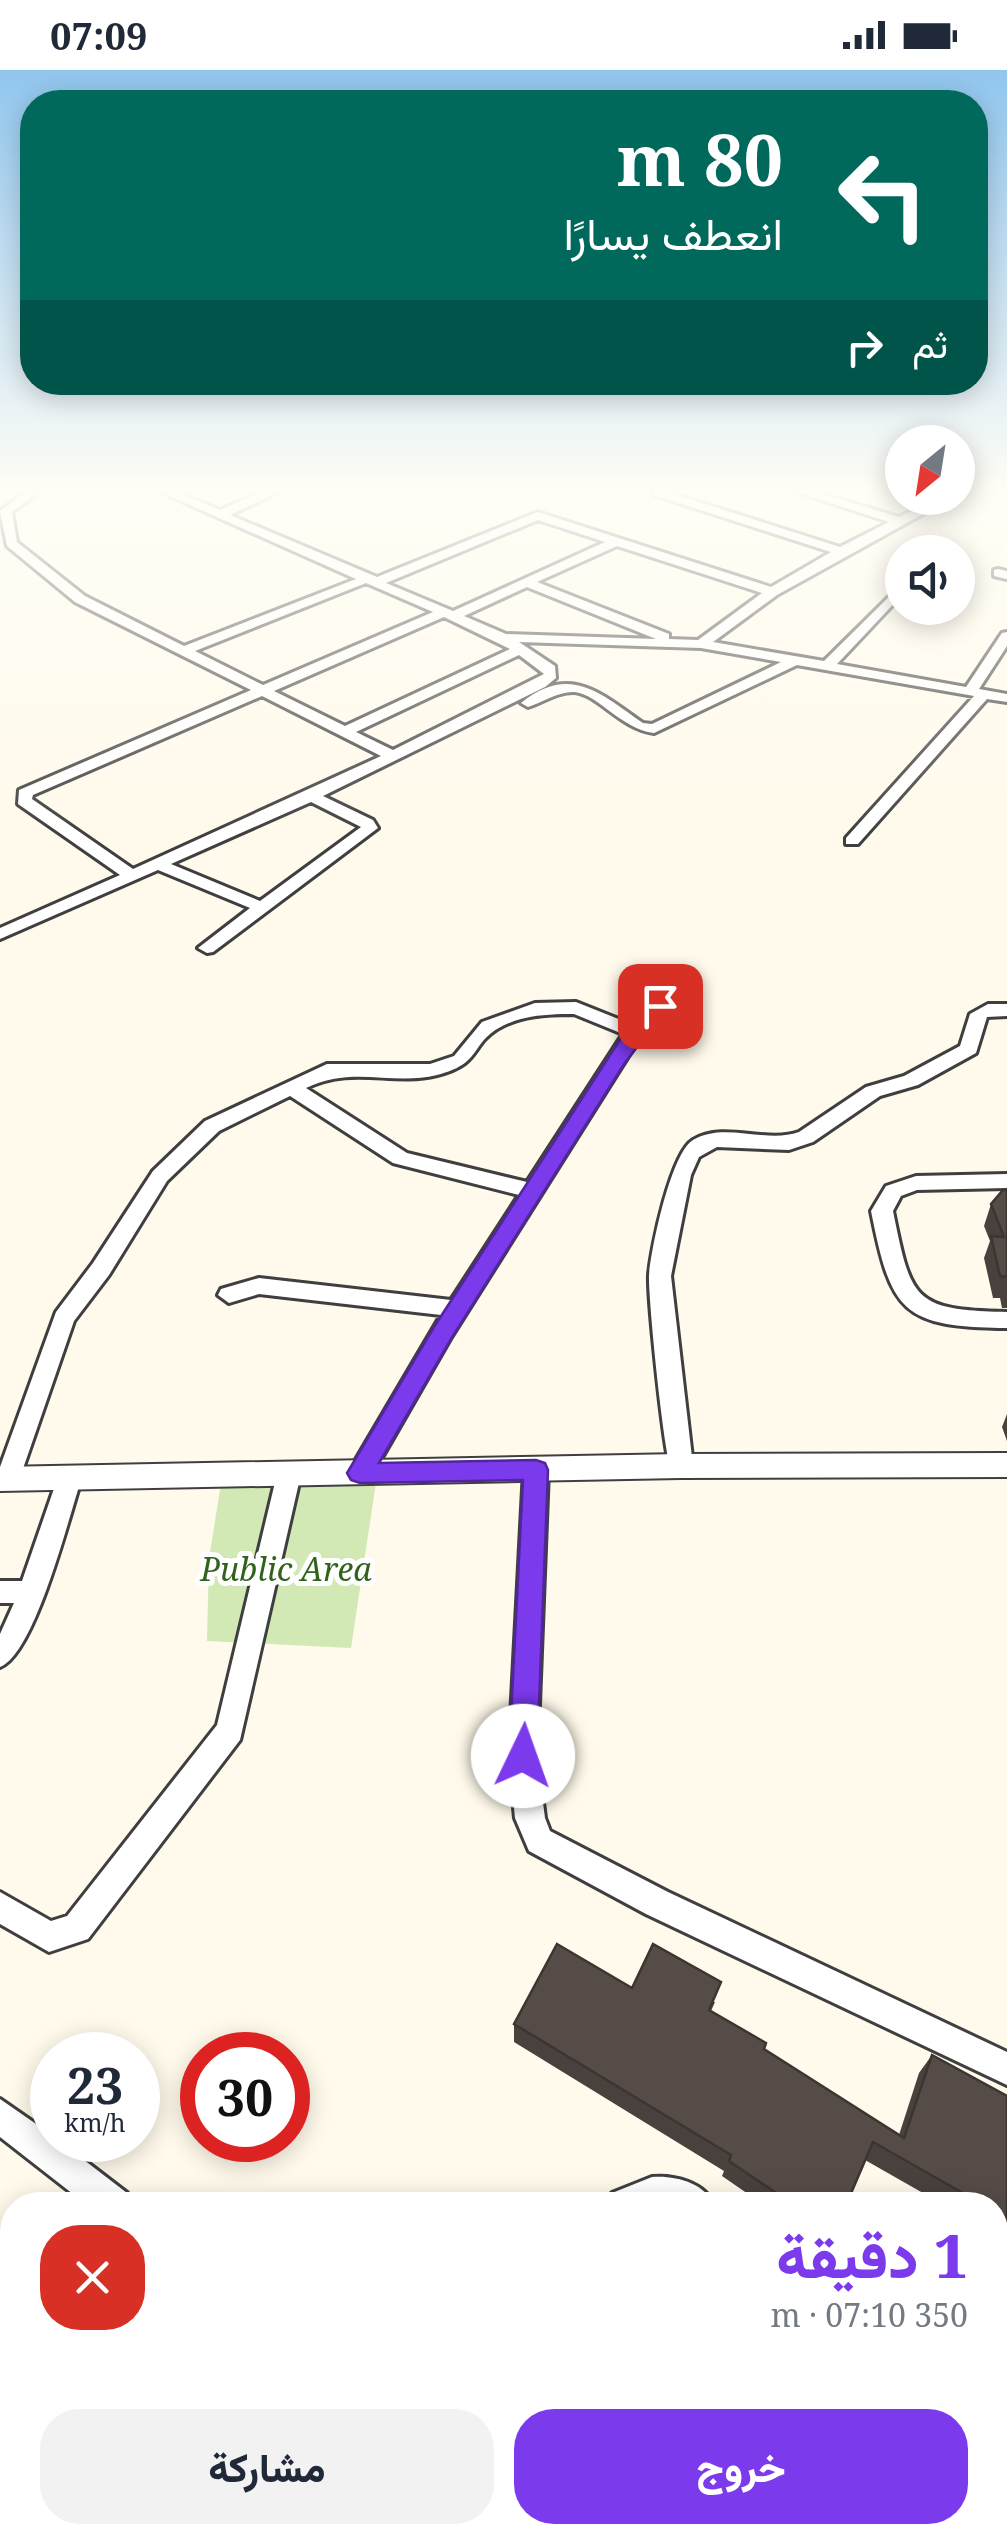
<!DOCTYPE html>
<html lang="ar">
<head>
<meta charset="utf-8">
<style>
  :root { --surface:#fff; --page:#f2f2f3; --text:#1f2937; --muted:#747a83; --accent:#7c3aed }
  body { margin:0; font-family:"Noto Serif",Vazirmatn,serif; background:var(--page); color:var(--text); direction:rtl; height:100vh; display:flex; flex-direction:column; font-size:38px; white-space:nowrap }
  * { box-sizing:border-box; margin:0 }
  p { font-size:32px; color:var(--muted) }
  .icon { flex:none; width:55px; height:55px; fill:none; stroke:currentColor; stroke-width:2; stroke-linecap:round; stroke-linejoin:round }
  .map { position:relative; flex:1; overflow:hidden; direction:ltr }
  .drawer { position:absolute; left:0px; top:2122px; width:1008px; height:352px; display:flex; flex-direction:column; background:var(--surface); border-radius:40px 40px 0 0; box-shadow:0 5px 25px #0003; direction:rtl }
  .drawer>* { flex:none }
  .guide { position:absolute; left:20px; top:20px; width:968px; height:305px; border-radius:40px; box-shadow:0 5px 25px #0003; direction:rtl; background:#00695c; color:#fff; overflow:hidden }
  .needle { width:65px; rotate:210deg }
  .fabs { position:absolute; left:885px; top:355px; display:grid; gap:20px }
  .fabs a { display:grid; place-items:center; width:90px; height:90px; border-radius:50%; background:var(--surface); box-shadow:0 5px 25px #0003; font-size:50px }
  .speed { position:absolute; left:30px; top:1962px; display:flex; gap:20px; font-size:50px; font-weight:700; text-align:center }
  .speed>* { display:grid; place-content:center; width:130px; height:130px; border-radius:50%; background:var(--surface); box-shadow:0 5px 25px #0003; line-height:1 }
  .speed small { font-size:25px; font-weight:400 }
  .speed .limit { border:15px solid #d22; background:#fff; color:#111 }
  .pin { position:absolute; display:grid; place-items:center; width:85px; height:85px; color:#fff; margin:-42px; border-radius:20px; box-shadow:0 5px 15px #0006 }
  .me { position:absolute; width:110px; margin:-55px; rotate:3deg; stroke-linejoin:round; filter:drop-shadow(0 0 8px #0008) }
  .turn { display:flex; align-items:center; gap:35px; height:210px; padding:0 40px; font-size:45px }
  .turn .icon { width:130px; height:130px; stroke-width:2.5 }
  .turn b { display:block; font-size:70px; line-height:85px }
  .then { display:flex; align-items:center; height:95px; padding:0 40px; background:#0003; gap:20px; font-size:38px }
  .round { display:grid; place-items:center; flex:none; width:105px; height:105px; border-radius:40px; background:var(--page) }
  .summary { display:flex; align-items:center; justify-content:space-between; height:170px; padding:0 40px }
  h1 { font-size:60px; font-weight:800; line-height:75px; color:var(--accent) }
  .primary-button { display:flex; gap:20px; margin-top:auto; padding:20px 40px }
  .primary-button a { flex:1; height:115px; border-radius:40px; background:var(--accent); color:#fff; font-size:40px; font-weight:800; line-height:115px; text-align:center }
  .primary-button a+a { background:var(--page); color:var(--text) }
  .status { display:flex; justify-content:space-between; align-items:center; height:70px; padding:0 50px; background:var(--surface); direction:ltr }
  .status svg { height:28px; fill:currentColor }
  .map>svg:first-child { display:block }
</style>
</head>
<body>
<div class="status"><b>07:09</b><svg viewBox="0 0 49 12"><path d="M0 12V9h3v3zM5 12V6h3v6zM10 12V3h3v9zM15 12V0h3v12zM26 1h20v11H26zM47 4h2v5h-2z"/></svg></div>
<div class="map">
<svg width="1007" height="2473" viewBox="0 0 1007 2473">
  <rect width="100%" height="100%" fill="#fffaeb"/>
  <path fill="#d3e9b5" d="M222,1408L376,1413L351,1578L207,1571L209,1488Z"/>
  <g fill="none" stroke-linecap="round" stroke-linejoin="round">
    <defs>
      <path id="minor" d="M31,418H45L12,442L17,472L85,526L184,576L356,509L152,418H168L220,440L271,418H287L230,445L377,507L538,442L771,517L831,482L654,425V421L673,418L668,422L840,477L889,452L785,418H803L899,447L939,428H952L777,525L713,572L824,591L902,514V525L837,594L966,617L1002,563L1007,562V576L979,619L1007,624V632L987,629L858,774H846V768L974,626L797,595L654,663C621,659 599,625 575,622C559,621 543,632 528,637L521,633C570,593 601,624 643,653L652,654L781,592L701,578L519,572L555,596L556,608L545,617L323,726L373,750L378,758L213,882L207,883L198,878L250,838L158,800L0,869V858L120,805L18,734L19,720L251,620L75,532L7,476L0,441ZM538,450L605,472L453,541L386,513ZM617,476L762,523L698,570L669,569V564L537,512ZM366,513L433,542L263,615L195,581ZM527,517L656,569L506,564L464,546ZM444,547L510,579L345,656L274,621ZM519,585L544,604L393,680L356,662ZM262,626L381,686L133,799L32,729L33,725ZM311,732L361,757L260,831L171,794Z
        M998,499L1007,501V509L994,506V500Z
        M660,930L669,936L641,966L450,1269L369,1410L360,1413L351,1410L348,1403L441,1245L259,1224L229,1233L218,1225L221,1219L259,1208L451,1230L519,1125L393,1093L290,1026L219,1061L167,1111L109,1205L74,1251L17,1416L8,1419L0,1416V1397L56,1242L93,1193L153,1101L205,1051L327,994H430L454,986L482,952L535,933L576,932L631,954L653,932ZM574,944L623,964L527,1112L407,1083L306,1018C353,995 391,1016 437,1005C481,994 470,976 497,959C520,945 548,944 574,944Z
        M988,934H1007V946L987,947L976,983L918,1015L880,1026L813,1072L789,1080L717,1077L699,1087L691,1105L671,1206L693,1396L690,1403L681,1406L672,1403C664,1387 648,1228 649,1205C651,1179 671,1083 693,1070C724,1051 766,1074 799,1062L866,1017L904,1006L960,976L970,944Z
        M1007,1104V1118L917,1120L901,1126L893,1141C911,1230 913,1240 1007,1242V1258C902,1257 891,1242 871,1141L886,1116L916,1106Z
        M536,1390L545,1393L548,1400L537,1686L545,1748L550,1761L668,1822L1007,1982V2015L646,1844L529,1781L515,1748L509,1686L524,1400L527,1393Z
        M289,1394L298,1397L301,1404L240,1670L88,1869L49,1882L0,1854V1822L51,1851L67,1846L217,1655L277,1404L280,1397Z
        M70,1397L79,1400L82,1407C69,1446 35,1584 0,1597V1564L14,1533H0V1511H22L58,1407L61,1400Z
        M0,2029L52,2065V2070H58L127,2123L132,2135H87L0,2067Z
        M652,2107C675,2105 705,2113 714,2135H607L612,2123Z
        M995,2299L1007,2304V2344L995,2339Z
        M0,2407L12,2412V2456L0,2451Z
        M21,2462H67L72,2473H25Z
        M82,2462H124L120,2473H77Z
        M459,2462H498L494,2473H454Z
        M573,2462H621L626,2473H577Z"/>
      <path id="tertiary" d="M1007,1383V1407L681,1408L0,1421V1397L681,1384Z"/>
    </defs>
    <use href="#minor" stroke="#3f3f3f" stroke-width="6"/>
    <use href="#tertiary" stroke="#3f3f3f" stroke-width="4"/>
    <use href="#minor" fill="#fff" fill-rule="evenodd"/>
    <use href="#tertiary" fill="#fff" fill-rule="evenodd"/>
  </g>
  <path fill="#49413e" d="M1007,1120V1238H1002L1000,1228H993L984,1188L990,1171L984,1156L991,1134Z
    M1007,1344V1371L1002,1357Z
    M632,1918L715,1932L711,1941L764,1979L899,2065L919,2003L932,1985L1007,2026V2171L995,2164V2135H944L865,2090L846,2135H764L722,2106L724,2101L514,1972V1954Z
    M658,2462H691L686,2473H672Z
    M877,2462H995L1007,2473H884L885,2468Z"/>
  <path fill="#554c48" stroke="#3c3532" stroke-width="2.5" d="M1003,1120H1007V1207L1000,1206L991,1166L1004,1167L991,1134Z
    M557,1874L632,1918L653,1874L721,1912L709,1940L766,1973L764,1979L904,2068L932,1985L1007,2026V2148L995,2141V2135H984L873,2072L846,2135H794L729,2091L731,2085L514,1954Z
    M995,2376L1007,2384V2473H896L898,2462H995Z
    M668,2462H691L686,2473H683Z"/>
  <linearGradient id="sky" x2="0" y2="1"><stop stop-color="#91c6ee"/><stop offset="0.55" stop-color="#fffdf6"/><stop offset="1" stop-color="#fffdf6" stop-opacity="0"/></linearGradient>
  <rect width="1007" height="764" fill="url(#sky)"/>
  <path fill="#7c3aed" stroke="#51269a" stroke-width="2.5" d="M660,930L669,936L624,994L451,1269L379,1393L536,1390L545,1393L548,1400L537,1686L533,1695L523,1699L513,1695L509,1686L523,1410L360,1413L351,1410L347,1403L434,1257L625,962L653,931Z"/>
  <g text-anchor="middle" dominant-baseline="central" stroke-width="10" stroke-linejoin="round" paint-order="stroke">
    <g font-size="32" font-style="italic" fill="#30641c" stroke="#fff">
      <text x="286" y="1498">Public Area</text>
    </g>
  </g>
</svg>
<div class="fabs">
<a><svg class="needle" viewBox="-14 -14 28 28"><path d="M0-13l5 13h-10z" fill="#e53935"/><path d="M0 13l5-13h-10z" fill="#747a83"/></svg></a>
<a><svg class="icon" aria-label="sound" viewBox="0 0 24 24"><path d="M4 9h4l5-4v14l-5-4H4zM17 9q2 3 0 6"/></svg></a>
</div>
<div class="speed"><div>23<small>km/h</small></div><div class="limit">30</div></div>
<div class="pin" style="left:660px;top:936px;background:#d93025"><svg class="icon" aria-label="arrive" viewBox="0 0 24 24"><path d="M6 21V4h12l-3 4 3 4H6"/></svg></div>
<svg class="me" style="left:523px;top:1686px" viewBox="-20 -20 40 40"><circle r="19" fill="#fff"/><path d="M0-13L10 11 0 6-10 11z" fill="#7c3aed"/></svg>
<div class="guide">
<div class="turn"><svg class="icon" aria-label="left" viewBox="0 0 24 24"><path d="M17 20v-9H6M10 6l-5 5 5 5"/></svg><div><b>80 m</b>انعطف يسارًا</div></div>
<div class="then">ثم<svg class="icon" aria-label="right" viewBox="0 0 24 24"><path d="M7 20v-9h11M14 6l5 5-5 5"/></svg></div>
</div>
<section class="drawer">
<div class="summary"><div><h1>1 دقيقة</h1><p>350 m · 07:10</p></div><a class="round" style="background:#d93025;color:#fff"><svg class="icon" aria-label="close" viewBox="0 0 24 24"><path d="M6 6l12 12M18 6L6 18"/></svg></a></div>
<div class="primary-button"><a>خروج</a><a>مشاركة</a></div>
</section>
</div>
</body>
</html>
